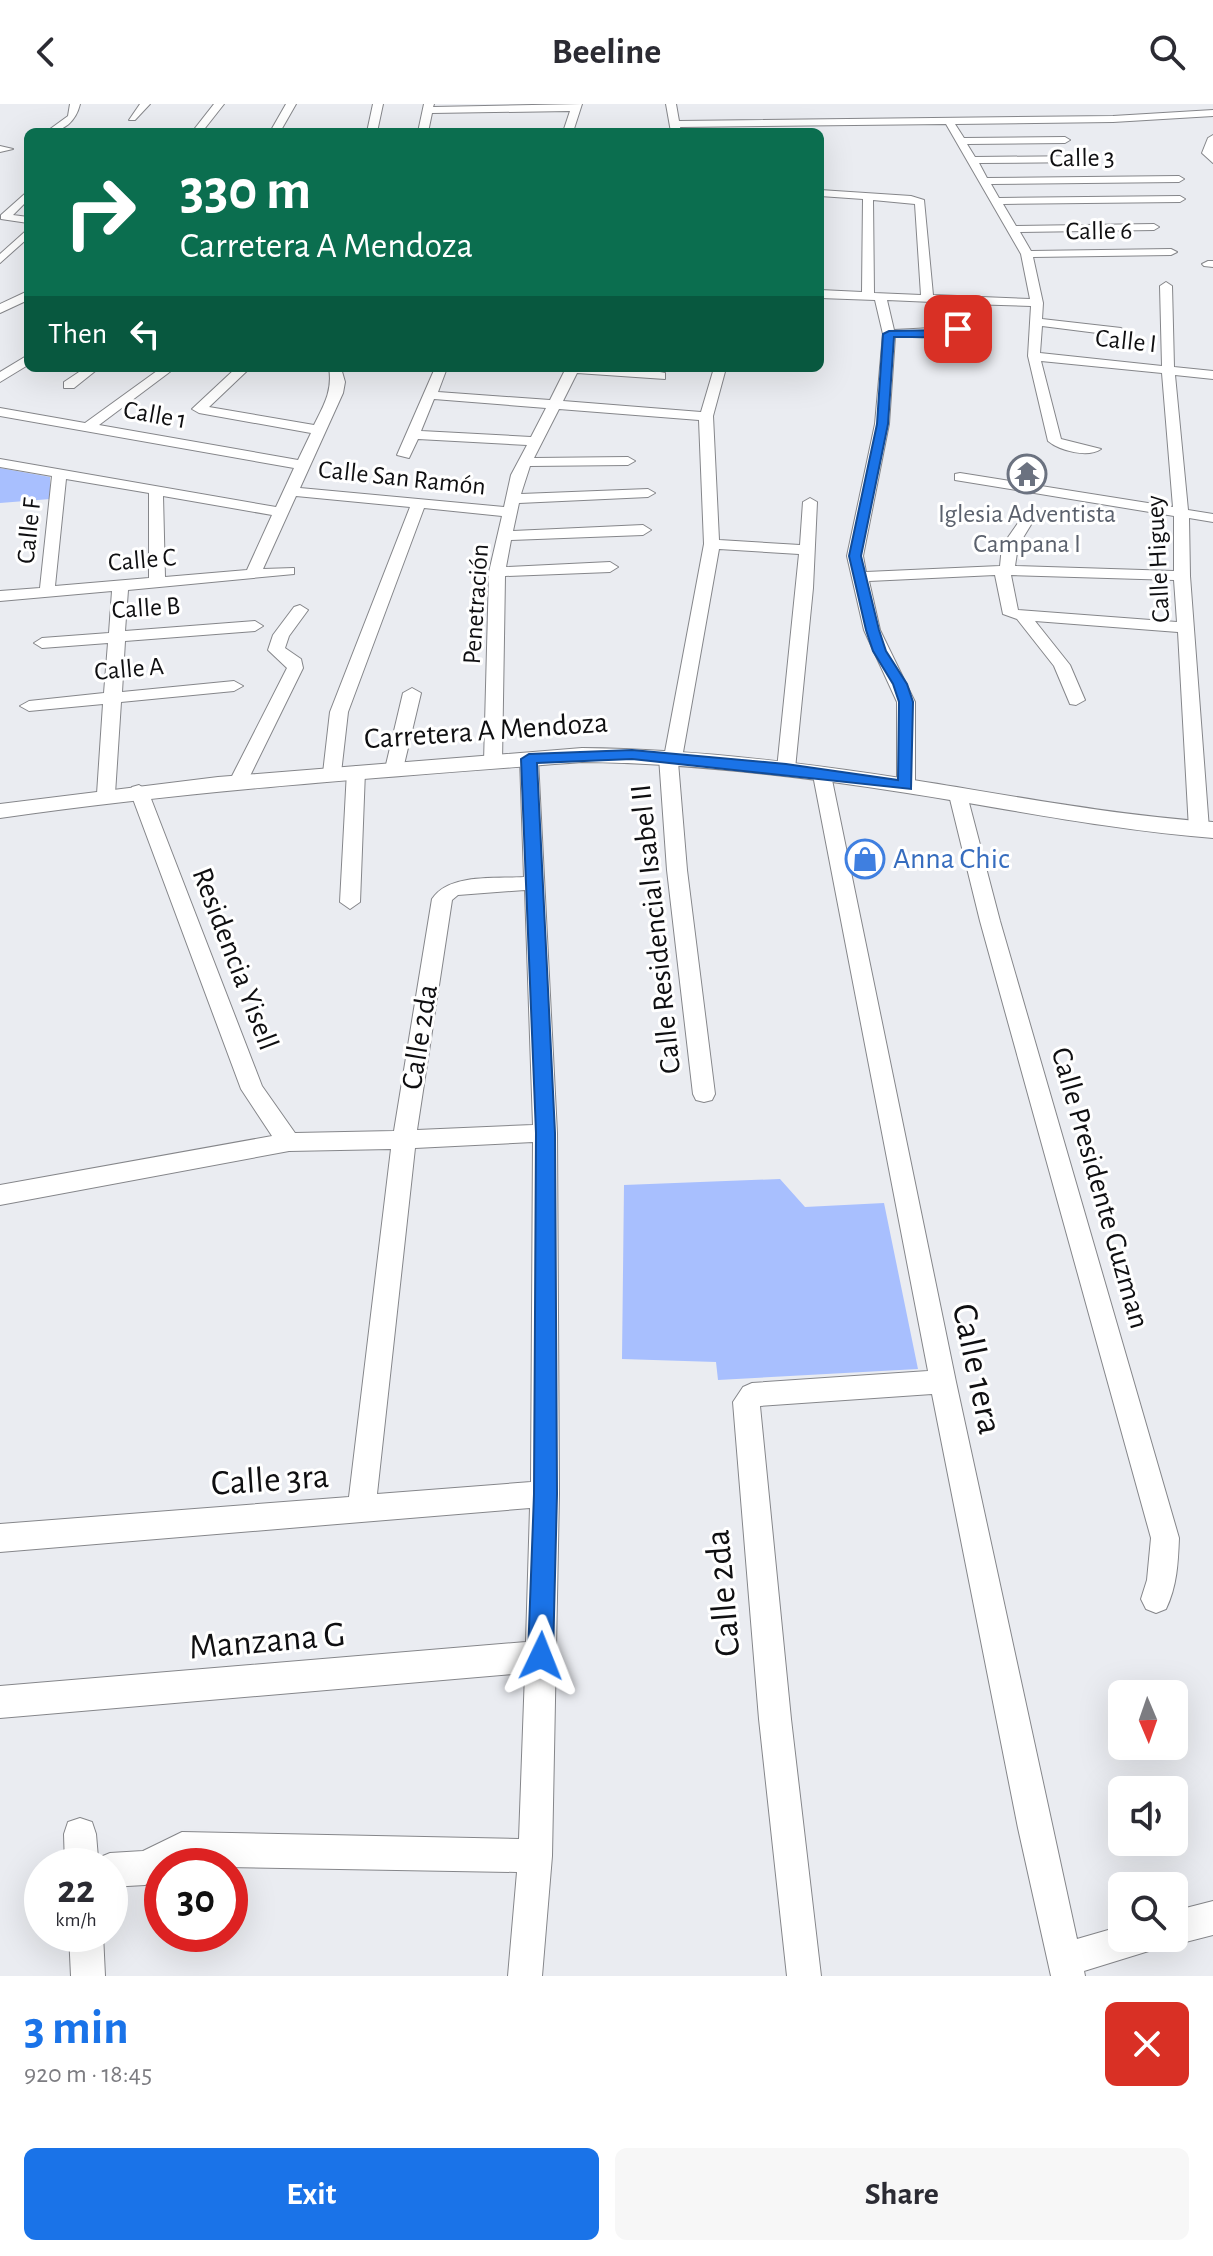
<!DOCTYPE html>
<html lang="en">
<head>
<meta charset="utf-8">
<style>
  :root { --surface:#fff; --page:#f7f7f7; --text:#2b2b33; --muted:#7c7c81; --accent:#1a73e8 }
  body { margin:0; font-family:"Alegreya Sans",sans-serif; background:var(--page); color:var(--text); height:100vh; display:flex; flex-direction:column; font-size:30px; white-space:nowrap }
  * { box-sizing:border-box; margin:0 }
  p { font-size:26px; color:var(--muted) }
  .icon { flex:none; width:44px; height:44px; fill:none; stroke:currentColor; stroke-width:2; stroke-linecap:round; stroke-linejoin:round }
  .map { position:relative; height:1872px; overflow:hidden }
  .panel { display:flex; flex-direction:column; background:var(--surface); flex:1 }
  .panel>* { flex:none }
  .guide { position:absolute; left:24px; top:24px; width:800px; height:244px; border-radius:12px; box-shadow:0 8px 32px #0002; background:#0b6e4f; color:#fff; overflow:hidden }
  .needle { width:52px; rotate:178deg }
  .buttons { position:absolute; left:1108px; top:1576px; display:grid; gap:16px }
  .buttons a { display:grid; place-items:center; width:80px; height:80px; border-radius:12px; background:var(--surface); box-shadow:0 8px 32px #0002; font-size:40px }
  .speed { position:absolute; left:24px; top:1744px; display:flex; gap:16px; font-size:40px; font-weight:700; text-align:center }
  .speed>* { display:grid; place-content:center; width:104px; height:104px; border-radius:50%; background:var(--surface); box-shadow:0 8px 32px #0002; line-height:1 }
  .speed small { font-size:20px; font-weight:400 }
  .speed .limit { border:12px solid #d22; background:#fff; color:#111 }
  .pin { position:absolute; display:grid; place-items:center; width:68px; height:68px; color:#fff; margin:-34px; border-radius:16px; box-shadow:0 4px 12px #0006 }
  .me { position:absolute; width:88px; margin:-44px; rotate:2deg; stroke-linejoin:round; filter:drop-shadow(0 0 6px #0008) }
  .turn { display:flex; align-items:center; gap:28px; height:168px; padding:0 24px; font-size:36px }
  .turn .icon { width:104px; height:104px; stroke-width:2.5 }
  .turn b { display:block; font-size:56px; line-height:68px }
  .then { display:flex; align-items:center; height:76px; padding:0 24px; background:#0003; gap:16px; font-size:30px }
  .round { display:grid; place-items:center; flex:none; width:84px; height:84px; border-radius:12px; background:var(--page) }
  .head { display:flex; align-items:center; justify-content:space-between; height:136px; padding:0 24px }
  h1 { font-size:48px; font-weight:600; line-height:60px; color:var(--accent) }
  .action { display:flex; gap:16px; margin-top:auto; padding:16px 24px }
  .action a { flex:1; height:92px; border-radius:12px; background:var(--accent); color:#fff; font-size:32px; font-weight:600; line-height:92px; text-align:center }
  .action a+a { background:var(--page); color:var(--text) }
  header { display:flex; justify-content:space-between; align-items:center; height:104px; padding:0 24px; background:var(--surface); font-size:36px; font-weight:600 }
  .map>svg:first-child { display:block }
</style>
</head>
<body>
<header><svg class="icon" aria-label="back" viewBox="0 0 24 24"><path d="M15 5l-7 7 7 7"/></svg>Beeline<svg class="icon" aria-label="search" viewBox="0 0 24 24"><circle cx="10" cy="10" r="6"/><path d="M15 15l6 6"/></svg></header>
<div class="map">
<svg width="1213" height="1872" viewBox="0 0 1213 1872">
  <rect width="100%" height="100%" fill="#eaecf1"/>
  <path fill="#a8bffe" d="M0,364L50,373V395L0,399Z
    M780,1075L805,1103L884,1099L918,1265L718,1276L716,1258L622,1255L624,1081Z"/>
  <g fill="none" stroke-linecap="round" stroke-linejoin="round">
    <defs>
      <path id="minor" d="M70,0H80C76,17 64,28 46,28L68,12Z
        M140,0H150L135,16H129Z
        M214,0H224L202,28H192Z
        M286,0H296L280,28H270Z
        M373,0H383L377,28H367Z
        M424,0H434L433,3L582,0L573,28H563L570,7L432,9L428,28H418Z
        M666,0H676L679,17L1113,12L1213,6V12L1113,18L955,20L964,34L1065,33L1070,36L1065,39L967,40L975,53L1089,52L1094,55L1089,58L979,59L987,74L1179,72L1184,75L1179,78L991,80L999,94L1180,92L1185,95L1180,98L1003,100L1016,122L1154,120L1159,123L1154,126L1020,128L1031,147L1171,145L1177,148L1171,151L1033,153L1043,199L1042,215L1121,224L1127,228L1121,232L1042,222L1040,249L1162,262L1160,182L1166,178L1172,182L1174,263L1213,267V275L1175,271L1188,406L1213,410V418L1189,414L1190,472L1209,725L1206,729L1199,731L1189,725L1178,528L1035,517L1070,561L1085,596L1076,601L1070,600L1054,562L1017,515L1003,510L995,471L869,477L880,526L915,598V682L913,686H899L897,682V598L864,526L847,452L875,320L883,230L875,196L820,194V186L862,188L863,95L820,92V86L911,92L924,96L933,191L1030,195L1021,150L946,20L680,23L681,28H671ZM873,96L915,100L921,191L874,189ZM887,196L955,199L952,223L894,226ZM967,200L1031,202L1028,252L1048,337C1060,347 1088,354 1101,345L1061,335L1041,257L1162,269L1173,403L960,369L955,370V376L1174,412V467L1015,462L1018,442L1032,419L1025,415L1020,416L1002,442L1000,462L866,468L863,452L889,320L895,233L958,230L964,225ZM1011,471L1174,476L1177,518L1018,506Z
        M1213,31V59L1202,49L1208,34Z
        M0,42L13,45L0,48Z
        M28,87V96L13,111L28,113V119L1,115V111Z
        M28,125V134L0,159V150Z
        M1208,157H1213V163L1204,162L1202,160Z
        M28,187V196L0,209V200Z
        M28,251V261L0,278V268Z
        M85,264H99L74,284H64V278Z
        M161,264H175L99,321L298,356L311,329L199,309L192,305L236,264H250L209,303L314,321C324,301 333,286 329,264H341L345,278L343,289L300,384L504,403L511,371L527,341L418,335L409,354L397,351L435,264H447L438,288L550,296L566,264L660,268L665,269V275L577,269L563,297L701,308L714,264H726L713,312L719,436L800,441L803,398L810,394L817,398L813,484L795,665L786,670L777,665L799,450L719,445L682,654L678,658L687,766L715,990L712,996L704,998L696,996L693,990L667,766L659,653L665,648L704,440L699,316L559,305L534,354L628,353L635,357L628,361L530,362L521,390L648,385L655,389L648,393L519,399L513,427L643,421L651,426L643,431L511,436L506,463L610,458L618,463L610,468L505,472L502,658L499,662L493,663L484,658L489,468L502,412L424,404L348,608L341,669L332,675L323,669L330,608L410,403L296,392L263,465L294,464V470L128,486L125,527L255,517L263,522L255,527L125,537L122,588L234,577L243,582L234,587L121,598L115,690L106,696L97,690L103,600L29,607L20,602L29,597L104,589L108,539L42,544L34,539L42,534L109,529L112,487L0,497V487L40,484L52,372L0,363V355L276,403L294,364L0,312V304L85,319ZM434,295L546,304L531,333L421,327ZM66,375L149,389V474L55,482ZM163,392L272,411L247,466L165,473Z
        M300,501L308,506L289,532L285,544L301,555L303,564L248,676L246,680H232L230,676L287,564L268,546L273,531L294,503Z
        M412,584L421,589L403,665L394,670L385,665L403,589Z
        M529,650L538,655L557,1029L559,1390L552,1752L542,1872H508L517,1768L162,1762V1773L145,1781L110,1783V1762H65L64,1730L68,1718L80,1714L92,1718L96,1730L98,1754L110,1749L143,1747L182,1728L519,1735L525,1569L0,1614V1582L526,1538L530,1404L0,1448V1420L349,1393L391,1045L289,1047L0,1101V1081L272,1032L241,985L130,687L132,683L139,681L148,687L262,982L295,1029L394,1027L432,795C449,769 496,775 524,773L520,655ZM525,786L533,1021L417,1026L452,796L458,791ZM533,1038L531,1378L377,1390L415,1044Z
        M356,662L365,667L360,798L350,805L340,798L347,667Z
        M822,665L831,671L956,1278L1077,1835L1122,1822V1834H1157L1152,1846L1084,1867L1085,1872H1051L1018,1724L932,1290L760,1302L791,1615L821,1872H787L759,1615L733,1298L743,1283L752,1279L928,1267L813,671Z
        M958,685L967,691L1000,817L1179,1434C1178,1459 1177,1482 1166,1505L1156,1509L1146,1505L1141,1495L1147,1476L1151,1434L980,817L949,691Z
        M1213,1797V1831L1174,1841L1162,1836L1174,1834V1807Z
        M69,1830H103L105,1872H71Z"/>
      <path id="tertiary" d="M582,644C691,645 799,658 907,675C1009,691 1110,711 1213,718V734C1110,726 1009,705 907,689C799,672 691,659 582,658C387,673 193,686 0,714V700L218,673Z"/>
    </defs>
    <use href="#minor" stroke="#85868a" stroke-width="2"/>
    <use href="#tertiary" stroke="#85868a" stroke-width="2"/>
    <use href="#minor" fill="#fff" fill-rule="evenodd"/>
    <use href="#tertiary" fill="#fff" fill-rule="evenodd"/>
  </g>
  <path fill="#1a73e8" stroke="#114b97" stroke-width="2" d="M958,222L963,225C944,237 916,232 894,233L888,320L861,452L879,526L886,547L907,580L913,598L911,685L632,655L537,659L555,1029L557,1390L553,1552L549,1561L541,1565L532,1561L528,1552L534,1390L536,1029L521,655L529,650L632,646L786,660L898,676L899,598L893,580L873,547L866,526L849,452L877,320L883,230L889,227L946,226Z"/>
  <defs>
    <symbol id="temple-ring" viewBox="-11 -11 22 22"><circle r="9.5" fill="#fff" stroke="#6b7280" stroke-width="1.5"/><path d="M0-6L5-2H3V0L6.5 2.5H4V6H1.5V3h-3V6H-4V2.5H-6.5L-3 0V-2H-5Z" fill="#6b7280"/></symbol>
    <symbol id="shop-ring" viewBox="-11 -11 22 22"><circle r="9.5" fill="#fff" stroke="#3f7fe0" stroke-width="1.5"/><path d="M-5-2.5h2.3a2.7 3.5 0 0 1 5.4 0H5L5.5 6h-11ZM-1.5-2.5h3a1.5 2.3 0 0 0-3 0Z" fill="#3f7fe0"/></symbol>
  </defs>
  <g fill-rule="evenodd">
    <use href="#temple-ring" x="1005" y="348" width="44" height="44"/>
    <use href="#shop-ring" x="843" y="733" width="44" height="44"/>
  </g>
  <g text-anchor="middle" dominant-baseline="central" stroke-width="6" stroke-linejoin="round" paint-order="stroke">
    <g font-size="26" fill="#0f0f11" stroke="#fff">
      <text transform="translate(1082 54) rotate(-1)">Calle 3</text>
      <text transform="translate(1099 127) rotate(-1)">Calle 6</text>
      <text transform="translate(1126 237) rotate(6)">Calle I</text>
      <text transform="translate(155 311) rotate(10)">Calle 1</text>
      <text transform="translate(402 374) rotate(6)">Calle San Ramón</text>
      <text transform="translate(29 427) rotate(-84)">Calle F</text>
      <text transform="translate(1158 455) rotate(-93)">Calle Higuey</text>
      <text transform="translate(142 456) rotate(-5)">Calle C</text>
      <text transform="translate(476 500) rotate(-86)">Penetración</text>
      <text transform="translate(146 504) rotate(-4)">Calle B</text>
      <text transform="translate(129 565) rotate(-5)">Calle A</text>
    </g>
    <g font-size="26" fill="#5b616d" stroke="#fff">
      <text x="1027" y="410">Iglesia Adventista<tspan x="1027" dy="30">Campana I</tspan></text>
    </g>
    <g font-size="30" fill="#0f0f11" stroke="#fff">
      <text transform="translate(486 627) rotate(-4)">Carretera A Mendoza</text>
      <text transform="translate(656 825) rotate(-96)">Calle Residencial Isabel II</text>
      <text transform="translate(235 855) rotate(69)">Residencia Yisell</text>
      <text transform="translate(420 933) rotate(-81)">Calle 2da</text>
      <text transform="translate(1100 1084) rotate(74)">Calle Presidente Guzman</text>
    </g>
    <g font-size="30" fill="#366cbe" stroke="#fff" text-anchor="start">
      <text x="893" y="755">Anna Chic</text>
    </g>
    <g font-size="36" fill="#0f0f11" stroke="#fff">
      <text transform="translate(977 1265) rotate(78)">Calle 1era</text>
      <text transform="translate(270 1376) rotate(-4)">Calle 3ra</text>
      <text transform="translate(723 1489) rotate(-95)">Calle 2da</text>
      <text transform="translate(267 1537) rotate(-5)">Manzana G</text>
    </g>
  </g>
</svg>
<div class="buttons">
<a><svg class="needle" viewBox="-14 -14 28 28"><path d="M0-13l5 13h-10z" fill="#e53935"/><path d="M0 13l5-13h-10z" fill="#7c7c81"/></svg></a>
<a><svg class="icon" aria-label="sound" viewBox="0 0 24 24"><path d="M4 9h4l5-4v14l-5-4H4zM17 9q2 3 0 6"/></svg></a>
<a><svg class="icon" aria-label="search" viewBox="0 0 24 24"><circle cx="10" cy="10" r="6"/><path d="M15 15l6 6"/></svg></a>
</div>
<div class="speed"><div>22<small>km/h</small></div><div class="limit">30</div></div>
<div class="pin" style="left:958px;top:225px;background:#d93025"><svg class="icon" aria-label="arrive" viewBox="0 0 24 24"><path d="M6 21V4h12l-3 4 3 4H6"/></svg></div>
<svg class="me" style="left:541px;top:1552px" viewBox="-20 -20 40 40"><path d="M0-17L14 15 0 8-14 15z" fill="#1a73e8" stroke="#fff" stroke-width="4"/></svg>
<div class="guide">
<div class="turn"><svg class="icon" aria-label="right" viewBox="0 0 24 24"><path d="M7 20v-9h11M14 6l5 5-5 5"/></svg><div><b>330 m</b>Carretera A Mendoza</div></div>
<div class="then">Then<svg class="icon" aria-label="left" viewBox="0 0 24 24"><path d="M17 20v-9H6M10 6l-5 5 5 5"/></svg></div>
</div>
</div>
<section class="panel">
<div class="head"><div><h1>3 min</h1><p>920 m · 18:45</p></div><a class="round" style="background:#d93025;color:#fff"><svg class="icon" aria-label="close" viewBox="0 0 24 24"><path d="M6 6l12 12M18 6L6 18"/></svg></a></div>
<div class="action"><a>Exit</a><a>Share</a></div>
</section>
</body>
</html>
